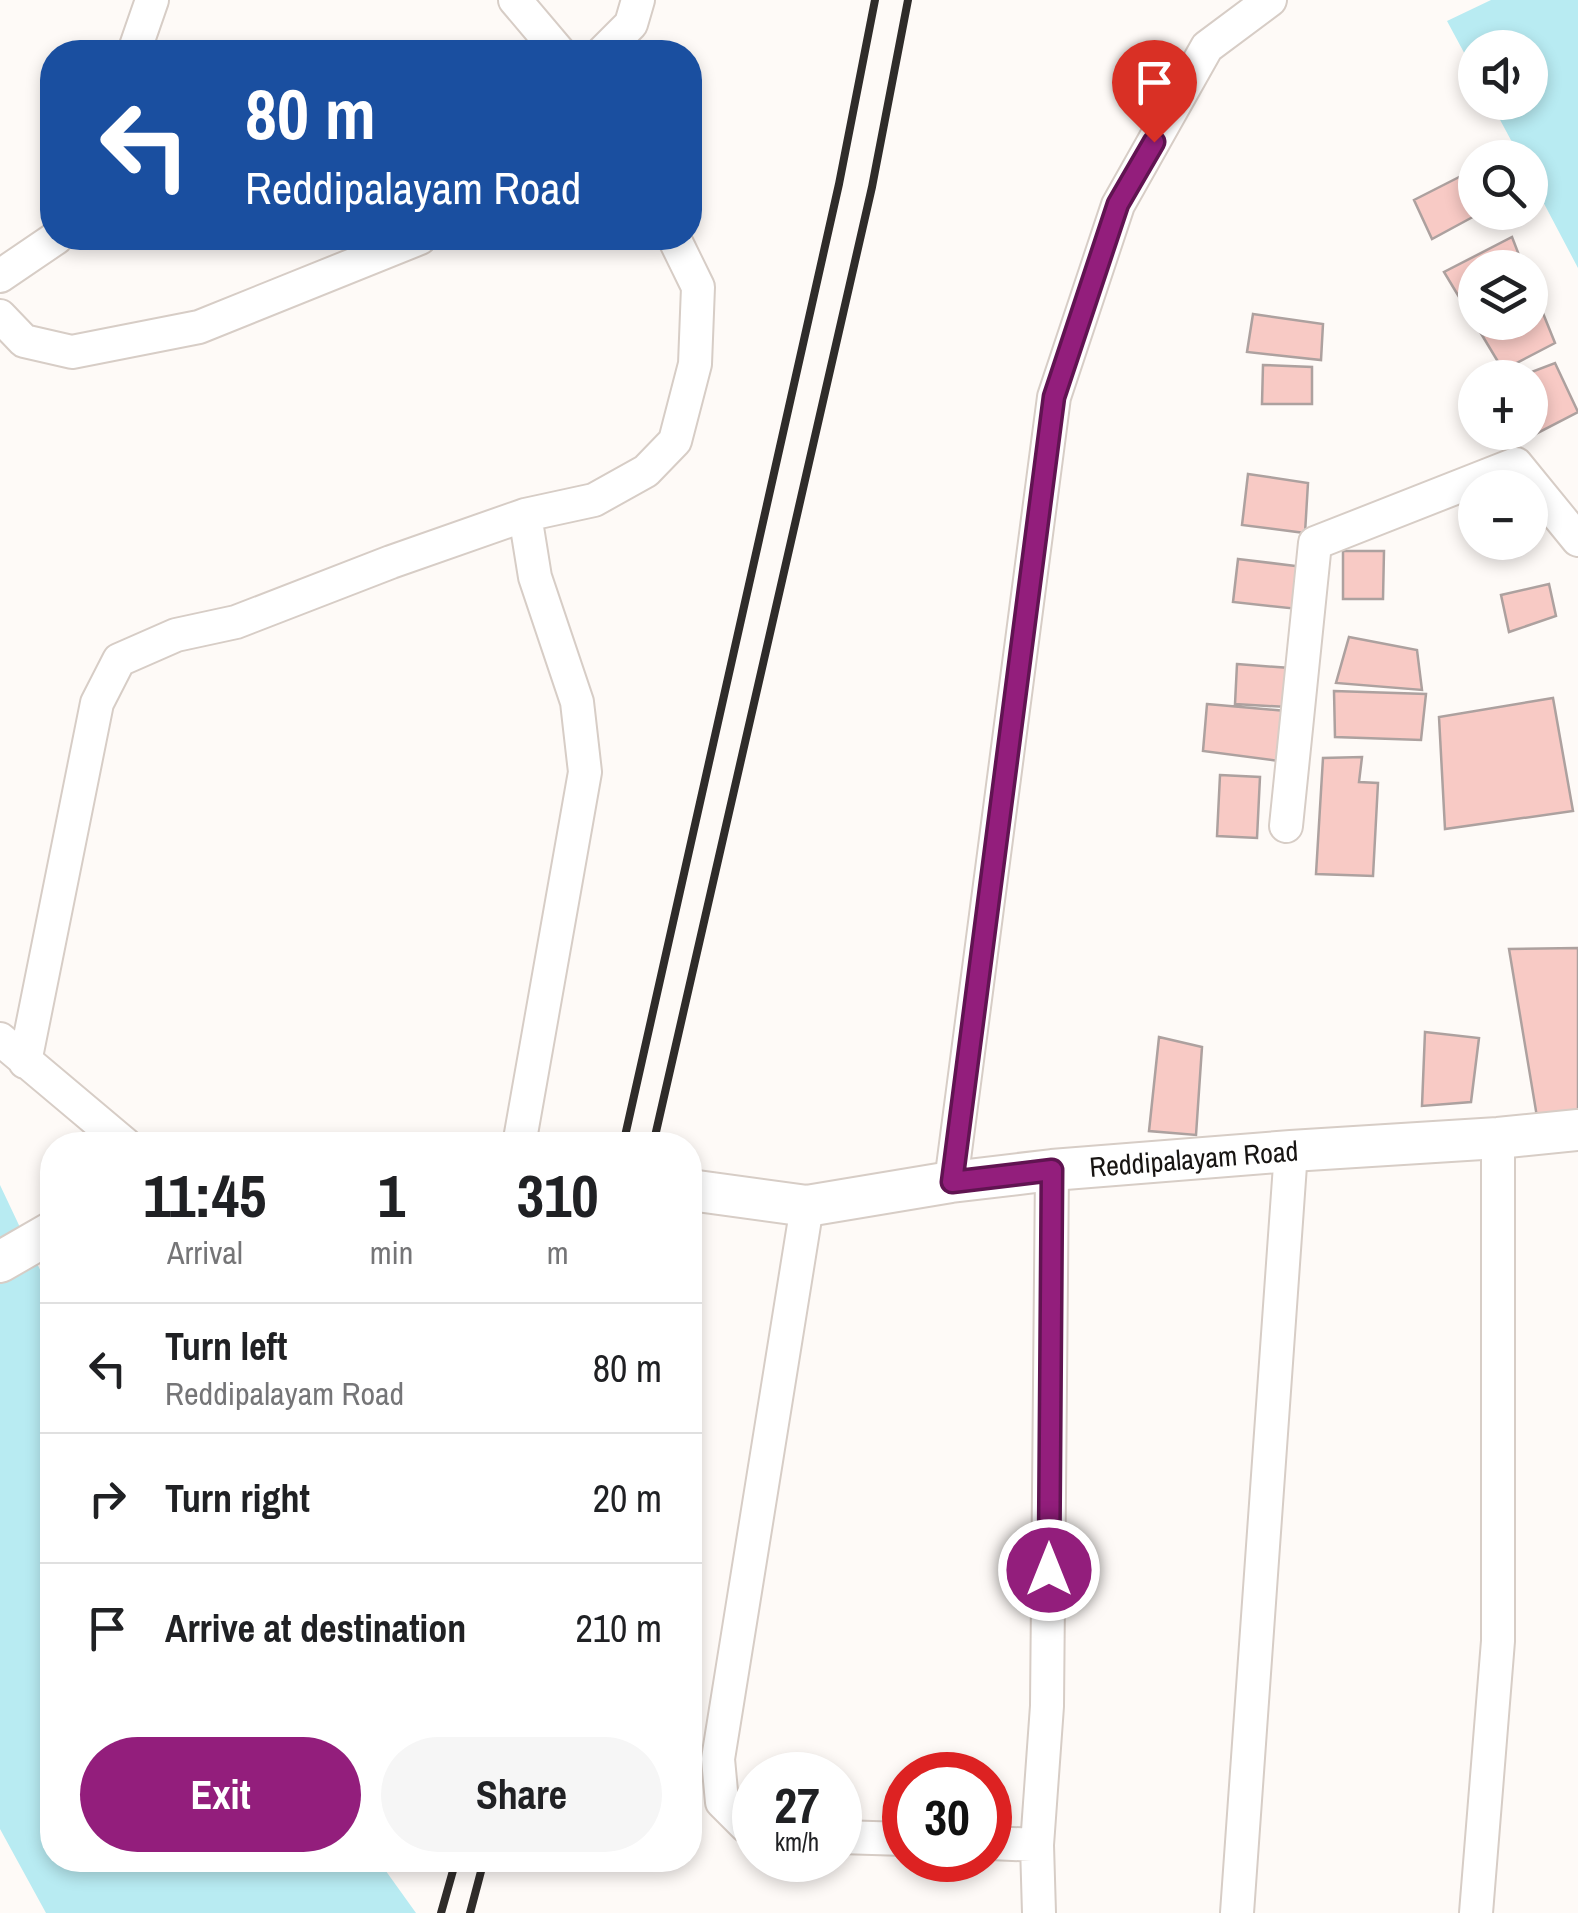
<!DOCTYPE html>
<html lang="en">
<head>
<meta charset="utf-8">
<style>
  :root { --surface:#fff; --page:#f6f6f6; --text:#202124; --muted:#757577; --line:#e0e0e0; --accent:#931e7c }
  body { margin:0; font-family:"Archivo Narrow",sans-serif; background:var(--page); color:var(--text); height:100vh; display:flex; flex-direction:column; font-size:38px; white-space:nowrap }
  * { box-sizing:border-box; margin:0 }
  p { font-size:32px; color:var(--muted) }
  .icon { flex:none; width:55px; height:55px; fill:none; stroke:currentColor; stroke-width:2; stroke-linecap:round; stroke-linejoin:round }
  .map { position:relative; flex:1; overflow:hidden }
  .panel { position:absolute; left:40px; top:1132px; width:662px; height:740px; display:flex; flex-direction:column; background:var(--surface); border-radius:40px; box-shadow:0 5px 15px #0003 }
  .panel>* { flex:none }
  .hud { position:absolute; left:40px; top:40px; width:662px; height:210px; border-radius:40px; box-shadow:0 5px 15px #0003; background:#1a4fa0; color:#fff; overflow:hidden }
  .buttons { position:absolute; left:1458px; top:30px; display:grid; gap:20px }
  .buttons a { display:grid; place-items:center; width:90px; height:90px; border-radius:50%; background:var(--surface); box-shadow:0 5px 15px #0003; font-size:50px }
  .speed { position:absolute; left:732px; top:1752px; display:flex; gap:20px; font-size:50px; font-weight:700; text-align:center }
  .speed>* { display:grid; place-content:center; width:130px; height:130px; border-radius:50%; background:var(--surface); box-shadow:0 5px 15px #0003; line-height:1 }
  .speed small { font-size:25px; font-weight:400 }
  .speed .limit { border:15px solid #d22; background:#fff; color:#111 }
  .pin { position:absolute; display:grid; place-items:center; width:85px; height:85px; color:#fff; margin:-102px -42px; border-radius:50% 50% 50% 0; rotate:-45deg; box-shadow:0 0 10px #0007 }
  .pin .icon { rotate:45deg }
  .me { position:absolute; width:110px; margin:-55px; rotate:0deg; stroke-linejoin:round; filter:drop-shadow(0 0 8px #0008) }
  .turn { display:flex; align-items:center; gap:35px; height:210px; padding:0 40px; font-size:45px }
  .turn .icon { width:130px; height:130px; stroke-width:2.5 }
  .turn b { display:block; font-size:70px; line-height:85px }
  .eta { display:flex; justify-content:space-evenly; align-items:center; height:170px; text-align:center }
  .eta b { font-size:60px; font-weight:700; line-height:70px }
  .primary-button { display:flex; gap:20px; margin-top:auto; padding:20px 40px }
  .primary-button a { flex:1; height:115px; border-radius:60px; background:var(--accent); color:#fff; font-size:40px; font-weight:700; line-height:115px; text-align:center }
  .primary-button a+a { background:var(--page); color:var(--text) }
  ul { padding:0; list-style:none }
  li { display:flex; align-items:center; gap:30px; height:130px; padding:0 40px; border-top:2px solid var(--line) }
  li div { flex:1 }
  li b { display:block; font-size:38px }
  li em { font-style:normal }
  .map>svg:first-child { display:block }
</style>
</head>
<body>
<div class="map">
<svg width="1578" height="1913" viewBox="0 0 1578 1913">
  <rect width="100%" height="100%" fill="#fefaf7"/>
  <path fill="#b8ebf2" d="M1491,0H1578V268L1530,177V158L1520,157L1491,103L1530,102V48H1475V73L1447,21Z
    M0,1185L52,1295V1860H378L416,1913H46L0,1829Z"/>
  <path fill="#f8cac5" stroke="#ada19f" stroke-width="2.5" d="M1475,169V212H1482L1432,239L1414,200Z
    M1512,237L1524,268H1475V322H1530V281L1555,343L1503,370L1444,272Z
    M1253,314L1323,324L1321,360L1247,352Z
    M1555,363L1578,412L1524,440L1520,432H1530V378H1516Z
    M1263,365L1312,367V404H1262Z
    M1248,474L1308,483L1305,533L1242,525Z
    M1343,551H1384L1383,599H1343Z
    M1238,559L1304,567L1298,609L1233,602Z
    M1549,584L1556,616L1509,632L1501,595Z
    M1349,637L1417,650L1422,690L1336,683Z
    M1237,664L1290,668L1287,707L1235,704Z
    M1334,691L1426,694L1421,740L1335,737Z
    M1553,698L1573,811L1445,829L1439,717Z
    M1207,704L1286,711L1279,761L1203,751Z
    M1362,757L1359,782L1378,783L1373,876L1316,874L1323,758Z
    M1220,775L1260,777L1257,838L1217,836Z
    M1578,948V1114L1537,1117L1509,949Z
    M1425,1032L1479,1038L1471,1102L1422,1106Z
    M1159,1037L1202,1047L1196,1135L1149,1131Z"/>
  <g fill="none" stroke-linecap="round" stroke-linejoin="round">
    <defs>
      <path id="minor" d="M515,0L559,52
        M134,52L152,0
        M603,52L631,24L638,0
        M0,276L56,238
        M0,316L24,341L72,352L199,327L420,238
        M1286,826L1315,543L1516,464L1578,540
        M0,1039L126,1145
        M25,1062L97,703L119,660L176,635L236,622L391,562L525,515
        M519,1145L585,772L577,702L535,577L525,515L594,500L646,471L675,441L695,364L698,287L674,238
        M951,1182L1054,397L1118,205L1207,47L1270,0
        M755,1827L746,1826L722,1802L718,1759L807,1206
        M840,1837L905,1839
        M990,1843L1037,1845
        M1039,1913L1037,1845L1047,1706L1052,1170
        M1237,1913L1291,1151
        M1476,1913L1498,1641V1138"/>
      <g id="tertiary">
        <path id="s1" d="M690,1190L807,1206L951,1182L1052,1170L1291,1151L1498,1138L1578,1130"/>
        <path d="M0,1262L52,1232"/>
      </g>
    </defs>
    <use href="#minor" stroke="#d7cdc6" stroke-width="36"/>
    <use href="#tertiary" stroke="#d7cdc6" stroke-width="44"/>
    <use href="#minor" stroke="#fff" stroke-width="32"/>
    <use href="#tertiary" stroke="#fff" stroke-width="40"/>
    <path stroke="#2f2c2a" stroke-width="8" d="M623,1145L839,184L875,0
      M653,1145L872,187L908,0
      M441,1913L456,1860
      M470,1913L484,1860"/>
  </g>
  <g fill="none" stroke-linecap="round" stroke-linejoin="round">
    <defs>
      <path id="route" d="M1049,1570L1052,1170L952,1182L1054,397L1118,204L1154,142"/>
    </defs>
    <use href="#route" stroke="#601451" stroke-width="25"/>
    <use href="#route" stroke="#931e7c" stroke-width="18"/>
  </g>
  <g text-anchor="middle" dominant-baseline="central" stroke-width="10" stroke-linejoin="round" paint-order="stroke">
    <g font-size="28" fill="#181513" stroke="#fefaf7">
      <text stroke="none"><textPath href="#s1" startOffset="508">Reddipalayam Road</textPath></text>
    </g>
  </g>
</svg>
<div class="buttons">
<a><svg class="icon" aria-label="sound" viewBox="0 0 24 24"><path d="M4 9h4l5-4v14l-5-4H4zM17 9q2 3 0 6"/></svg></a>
<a><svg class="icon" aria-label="search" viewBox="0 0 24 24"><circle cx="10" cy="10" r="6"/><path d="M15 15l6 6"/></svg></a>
<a><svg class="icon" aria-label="layers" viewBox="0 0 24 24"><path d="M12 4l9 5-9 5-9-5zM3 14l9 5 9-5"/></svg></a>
<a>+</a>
<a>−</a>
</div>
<div class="speed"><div>27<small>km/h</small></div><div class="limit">30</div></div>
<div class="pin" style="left:1154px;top:142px;background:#d93025"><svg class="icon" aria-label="arrive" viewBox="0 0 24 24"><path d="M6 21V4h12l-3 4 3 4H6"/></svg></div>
<svg class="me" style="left:1049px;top:1570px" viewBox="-20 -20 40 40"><circle r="17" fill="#931e7c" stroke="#fff" stroke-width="3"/><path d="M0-11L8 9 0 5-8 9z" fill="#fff"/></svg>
<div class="hud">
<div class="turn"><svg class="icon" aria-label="left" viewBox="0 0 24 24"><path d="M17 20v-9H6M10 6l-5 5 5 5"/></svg><div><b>80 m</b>Reddipalayam Road</div></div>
</div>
<section class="panel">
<div class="eta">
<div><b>11:45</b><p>Arrival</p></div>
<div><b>1</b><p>min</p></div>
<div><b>310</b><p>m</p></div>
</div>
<ul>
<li><svg class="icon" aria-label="left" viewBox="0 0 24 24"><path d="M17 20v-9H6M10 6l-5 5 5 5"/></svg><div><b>Turn left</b><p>Reddipalayam Road</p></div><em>80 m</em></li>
<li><svg class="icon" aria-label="right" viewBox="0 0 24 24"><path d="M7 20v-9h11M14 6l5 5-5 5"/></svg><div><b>Turn right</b></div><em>20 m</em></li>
<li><svg class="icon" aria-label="arrive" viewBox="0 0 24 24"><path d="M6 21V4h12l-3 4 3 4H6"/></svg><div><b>Arrive at destination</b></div><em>210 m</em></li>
</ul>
<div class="primary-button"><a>Exit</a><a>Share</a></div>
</section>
</div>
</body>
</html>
